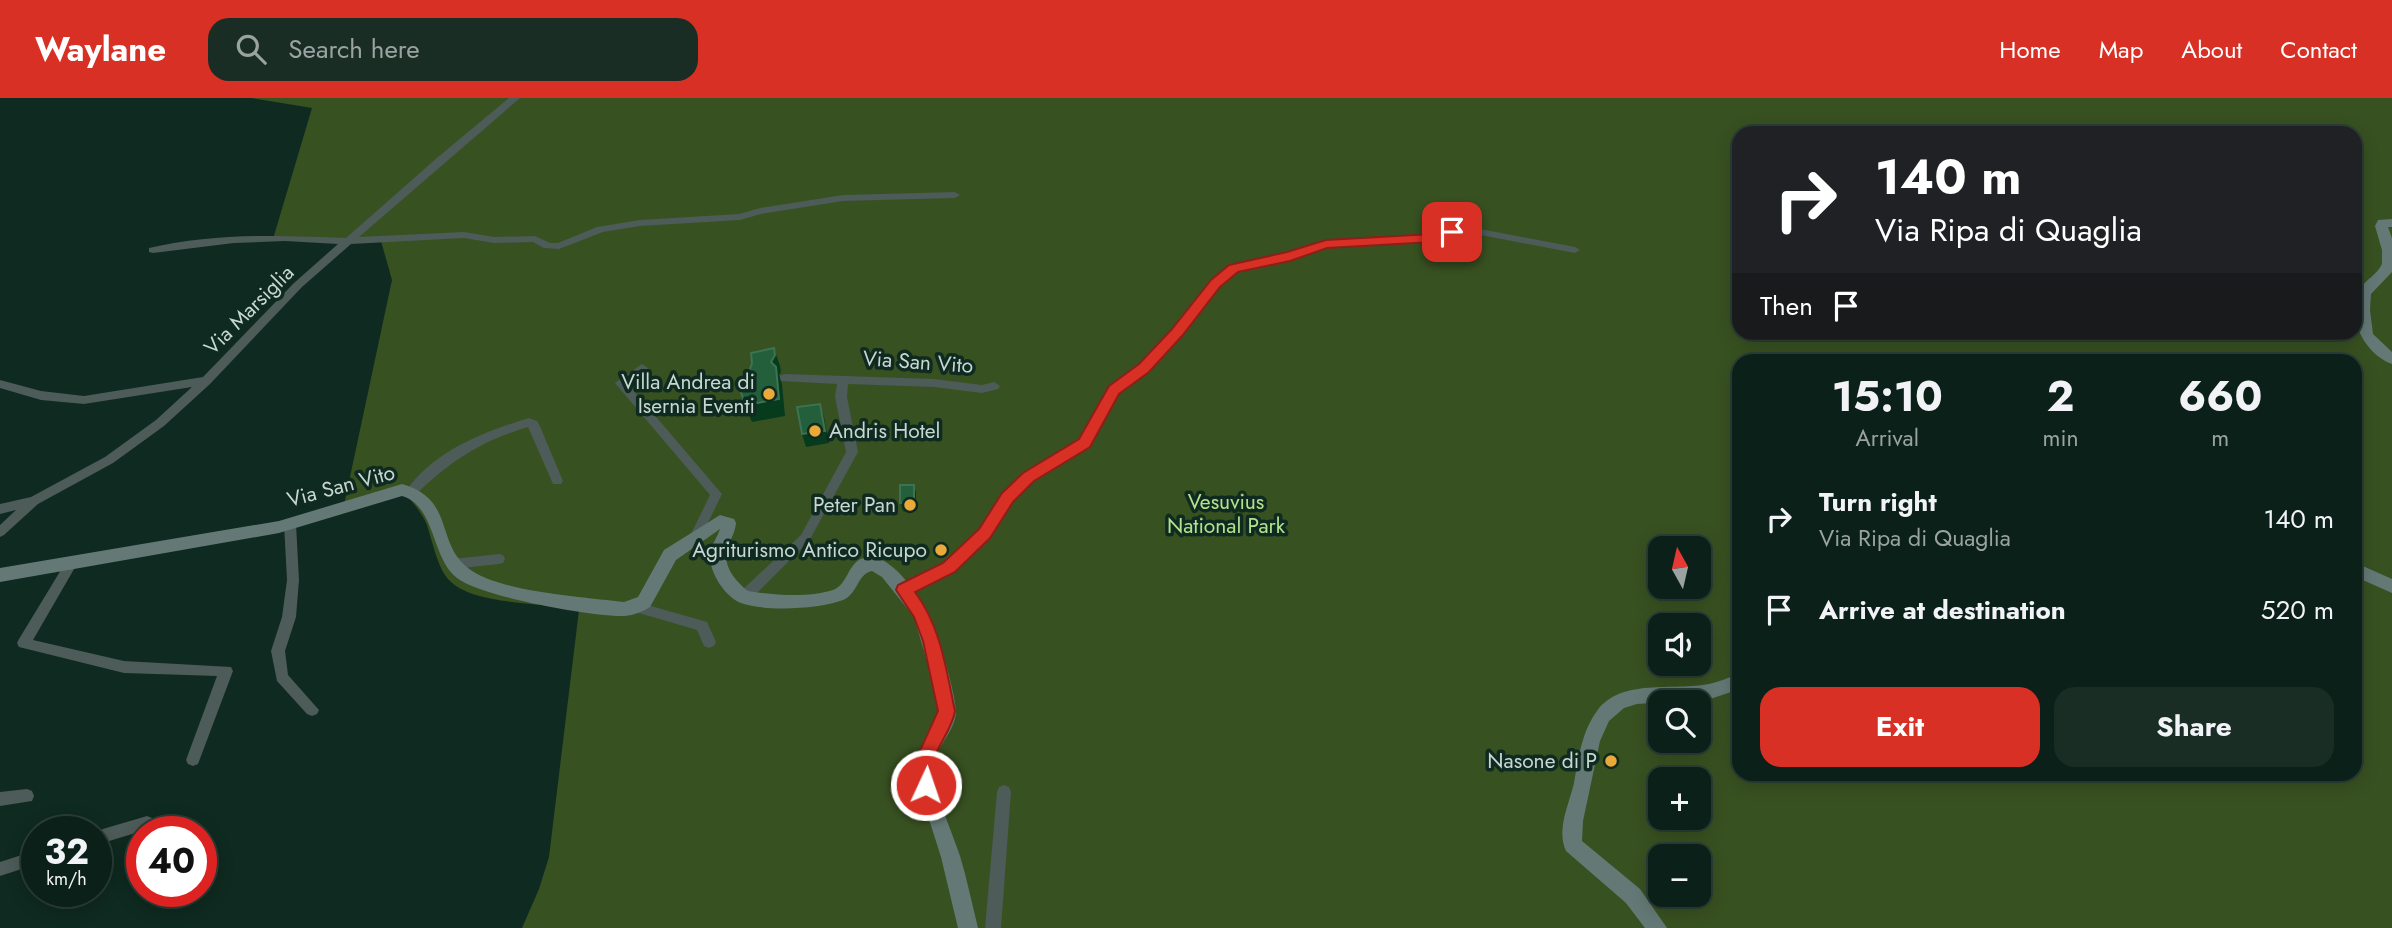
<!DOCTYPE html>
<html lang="en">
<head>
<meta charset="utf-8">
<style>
  :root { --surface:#0b2018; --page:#192d25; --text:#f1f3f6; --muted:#9aa3a2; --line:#2b3e37; --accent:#d93025 }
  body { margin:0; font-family:Jost,sans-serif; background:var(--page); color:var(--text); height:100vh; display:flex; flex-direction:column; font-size:26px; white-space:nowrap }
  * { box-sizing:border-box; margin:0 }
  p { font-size:23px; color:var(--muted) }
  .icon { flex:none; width:38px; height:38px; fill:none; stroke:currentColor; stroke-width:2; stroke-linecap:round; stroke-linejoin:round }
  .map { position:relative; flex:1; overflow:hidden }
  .side { position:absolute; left:1732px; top:256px; width:630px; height:427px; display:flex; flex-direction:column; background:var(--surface); border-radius:21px; box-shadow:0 4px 18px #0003,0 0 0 2px var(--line) }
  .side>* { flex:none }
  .top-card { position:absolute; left:1732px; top:28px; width:630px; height:214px; border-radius:21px; box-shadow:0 4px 18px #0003,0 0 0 2px var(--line); background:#202124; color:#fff; overflow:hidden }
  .needle { width:46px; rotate:352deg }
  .fabs { position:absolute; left:1648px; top:438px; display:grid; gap:14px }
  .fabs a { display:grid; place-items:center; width:63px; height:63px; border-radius:14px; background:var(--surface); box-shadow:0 4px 18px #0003,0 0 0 2px var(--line); font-size:35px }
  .speed { position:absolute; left:21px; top:718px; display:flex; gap:14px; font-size:35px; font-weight:700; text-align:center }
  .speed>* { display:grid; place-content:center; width:91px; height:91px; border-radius:50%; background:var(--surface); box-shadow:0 4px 18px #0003,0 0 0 2px var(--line); line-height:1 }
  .speed small { font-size:18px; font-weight:400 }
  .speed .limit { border:10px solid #d22; background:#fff; color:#111 }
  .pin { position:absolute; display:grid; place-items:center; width:60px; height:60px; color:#fff; margin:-30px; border-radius:14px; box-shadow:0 4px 10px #0006 }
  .me { position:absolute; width:77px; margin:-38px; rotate:3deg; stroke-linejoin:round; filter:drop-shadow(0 0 5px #0008) }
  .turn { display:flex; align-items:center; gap:24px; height:147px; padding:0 28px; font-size:32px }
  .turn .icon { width:91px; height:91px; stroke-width:2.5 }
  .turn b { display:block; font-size:49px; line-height:60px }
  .then { display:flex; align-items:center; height:66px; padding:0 28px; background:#0003; gap:14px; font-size:26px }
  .eta { display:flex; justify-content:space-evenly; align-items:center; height:119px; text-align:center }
  .eta b { font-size:42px; font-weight:700; line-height:49px }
  .button { display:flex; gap:14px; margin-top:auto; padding:14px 28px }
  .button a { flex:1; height:80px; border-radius:21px; background:var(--accent); color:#fff; font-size:28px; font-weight:700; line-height:80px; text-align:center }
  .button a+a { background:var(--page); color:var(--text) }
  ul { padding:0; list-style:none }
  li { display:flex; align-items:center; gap:21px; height:91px; padding:0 28px }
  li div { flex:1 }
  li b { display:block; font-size:26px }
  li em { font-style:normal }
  header { display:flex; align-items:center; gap:42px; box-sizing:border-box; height:98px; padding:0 35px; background:var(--accent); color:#fff }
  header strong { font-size:33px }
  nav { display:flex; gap:38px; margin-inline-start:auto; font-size:24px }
  .search { width:490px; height:63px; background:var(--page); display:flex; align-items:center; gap:18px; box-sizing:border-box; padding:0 24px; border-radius:21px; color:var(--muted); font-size:26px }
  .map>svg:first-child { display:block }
</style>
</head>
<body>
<header>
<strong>Waylane</strong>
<div class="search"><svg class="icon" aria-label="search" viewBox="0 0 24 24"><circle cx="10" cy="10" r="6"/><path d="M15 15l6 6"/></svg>Search here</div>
<nav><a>Home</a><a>Map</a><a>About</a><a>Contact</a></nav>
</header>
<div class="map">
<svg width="2392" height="830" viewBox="0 0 2392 830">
  <rect width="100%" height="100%" fill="#0f2a20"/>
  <path fill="#385121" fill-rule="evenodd" d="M251,0H2392V830H522L539,791L549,759L579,512C545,504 473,508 449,482C438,471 432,442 427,427C423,416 413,405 406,396L344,407L392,182L381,143L273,141L312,10ZM1740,35H2356V234H1740ZM1740,262H2356V676H1740ZM1661,450H1699V488H1661ZM1661,527H1699V565H1661ZM1661,604H1699V642H1661ZM1661,681H1699V719H1661ZM1661,758H1699V796H1661Z"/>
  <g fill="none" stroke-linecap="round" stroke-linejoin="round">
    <path fill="#4d5b59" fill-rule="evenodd" d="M509,0H520L359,139L464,134L494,139L535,138L550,145H558L597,129L640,122L739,116L760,110L843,97L955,94L960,97L955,100L843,103L761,116L740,122L640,128L603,134L559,151L544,150L533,144L494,145L464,140L351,146L302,189L210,286L164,328L113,365L38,406L4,437L0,439V427L16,412L0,416V406L31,399L105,359L156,322L192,289L84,306L41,302L0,290V282L41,293L84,298L203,279L294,185L338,146L285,143L234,145L153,155L149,154V150C213,135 281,137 346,140L438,59Z
      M1459,127L1575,149L1580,152L1575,155L1460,133L1433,143L1327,149L1290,161L1237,173L1220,187L1181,238L1148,273L1118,295L1088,348L1032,382L1011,403L988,439L953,473L909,496H899L898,492L899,488L945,465L980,433L1003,397L1024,376L1080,342L1110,289L1140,267L1173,232L1212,183L1230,168L1288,155L1326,143L1432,137Z
      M642,266L648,270L646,273L628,286L722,396L701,439H693L691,436L710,397L615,285Z
      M785,276L934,281L982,287L994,284L1000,288L998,291L982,295L934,289L848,286L847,299L858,354L809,443L749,503L744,504L739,503L738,499L739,495L801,437L846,354L835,299L837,286L781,283L779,280L781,277Z
      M529,320L537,323L539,326L563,383L561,386H553L528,329C481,343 452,362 416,396H408L406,393C433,353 485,333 529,320Z
      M290,421L294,423L296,426L299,482L296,519L285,553L288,577L319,612L317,616L312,618L307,616L277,583L271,553L282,519L287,482L284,426L286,423Z
      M499,456L503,457L505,461L503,465L499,466L453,471L449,470L447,466L449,462L453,461Z
      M71,461L75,462L77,466L33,542L124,563L231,569L233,573L198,666L193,668L188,666L186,662L217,578L124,575L19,549L17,545L19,541L67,462Z
      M637,504L707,524L716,544L714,548L709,550L704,548L697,532L632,513L631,509L632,505Z
      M1004,687L1009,689L1011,694L1001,830H985L997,694L999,689Z
      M27,691L32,693L34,698L32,703L0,708V694Z
      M147,718L152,720L154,725L152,730L96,747V733Z
      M37,752V766L0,778V764Z"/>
    <path fill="#647976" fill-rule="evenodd" d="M2392,121V129H2388L2392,140V174L2371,196L2370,212L2373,236L2392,254V266C2365,257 2344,217 2360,191C2366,181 2377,177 2382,166V152L2375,128L2378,122Z
      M402,386C455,401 435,444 468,470C497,494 586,499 624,504L638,499L664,452L720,417L734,421L736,425C735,434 732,439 728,447C721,466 734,482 748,493C773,497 808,500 833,492C851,486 847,454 876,460C894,463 918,496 927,512C936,527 956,596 956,614C955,635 933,651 932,672C932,688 954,739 960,758C967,781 972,806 978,830H958L941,759L914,674L917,658L938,613L928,567L914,519L882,479L872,473C857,476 858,496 843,502C820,511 765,514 741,505C725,499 709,474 710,457C711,447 717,440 720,431L676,462L650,509C642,514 634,517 625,518C594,519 481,499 457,480C431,460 436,408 402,398L279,435L0,484V470L279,423Z
      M2356,465L2392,481V495L2356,479Z
      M1740,576V591L1710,601L1637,606L1624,610L1609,623L1600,643L1583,723L1582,743L1640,791L1667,830H1645L1626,805L1566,753C1556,731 1569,707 1574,685C1578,661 1582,633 1597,613C1620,580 1674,593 1709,586C1719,584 1729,579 1740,576Z"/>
  </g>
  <path fill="#0f5029" d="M914,387L916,395V412L903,414L900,405Z"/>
  <path fill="#073b1e" d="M774,250L780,268L781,274L779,277L782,286L785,318L752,324L745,307Z
    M820,306L824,319L829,345L806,349L802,336Z
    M914,387L916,395V412L914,403Z"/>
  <path fill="#235f3b" stroke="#3d7252" stroke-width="2" d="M774,250L775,257L771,264L776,269L779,301L745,307L738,284L747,280L752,265L751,255Z
    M820,306L825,333L802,336L797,309Z
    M900,387H914V403L900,405Z"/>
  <path fill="#d93025" stroke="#8d1f18" stroke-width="2" d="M1452,130L1456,131V137L1433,144L1327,150L1290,163L1238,174L1220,189L1182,238L1149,274L1119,296L1090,349L1034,383L1013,404L990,440L955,474L915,494C941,529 946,571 955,613C952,632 937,647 933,665C931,675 937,683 933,693L926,696L920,693L914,666L938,613L923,543L914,519L896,492L898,487L943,465L979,431L1002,395L1023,375L1079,341L1109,288L1139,266L1172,231L1211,182L1229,167L1287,154L1326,142L1432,136Z"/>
  <g fill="#eaaa39" stroke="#0f2a20" stroke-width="2.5">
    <circle cx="769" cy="296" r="7"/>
    <circle cx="815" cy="333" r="7"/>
    <circle cx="910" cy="407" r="7"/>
    <circle cx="941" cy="452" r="7"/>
    <circle cx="1611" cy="663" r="7"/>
  </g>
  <g text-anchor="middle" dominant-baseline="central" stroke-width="7" stroke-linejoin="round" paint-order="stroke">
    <g font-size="21" fill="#c8d7d1" stroke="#0f2a20">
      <text transform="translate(249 212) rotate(-45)">Via Marsiglia</text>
      <text transform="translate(918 264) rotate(4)">Via San Vito</text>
      <text transform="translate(341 388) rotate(-15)">Via San Vito</text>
    </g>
    <g font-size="21" fill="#c8d7d1" stroke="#0f2a20" text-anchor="end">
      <text x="755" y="284">Villa Andrea di<tspan x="755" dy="24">Isernia Eventi</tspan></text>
      <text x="829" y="333" text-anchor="start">Andris Hotel</text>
      <text x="896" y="407">Peter Pan</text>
      <text x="927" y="452">Agriturismo Antico Ricupo</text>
      <text x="1597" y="663">Nasone di P</text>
    </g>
    <g font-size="21" fill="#b4e38c" stroke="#0f2a20">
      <text x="1226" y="404">Vesuvius<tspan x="1226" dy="24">National Park</tspan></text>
    </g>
  </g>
</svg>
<div class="fabs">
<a><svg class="needle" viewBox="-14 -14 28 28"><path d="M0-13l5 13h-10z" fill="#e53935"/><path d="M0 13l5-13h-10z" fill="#9aa3a2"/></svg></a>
<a><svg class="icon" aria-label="sound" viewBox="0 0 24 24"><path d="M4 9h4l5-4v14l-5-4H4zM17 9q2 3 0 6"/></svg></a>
<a><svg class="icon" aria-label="search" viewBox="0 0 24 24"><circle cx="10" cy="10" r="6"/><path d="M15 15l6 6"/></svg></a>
<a>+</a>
<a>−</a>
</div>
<div class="speed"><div>32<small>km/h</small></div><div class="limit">40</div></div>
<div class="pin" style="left:1452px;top:134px;background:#d93025"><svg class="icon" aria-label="arrive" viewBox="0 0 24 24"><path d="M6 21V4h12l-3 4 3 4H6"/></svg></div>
<svg class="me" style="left:926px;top:687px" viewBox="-20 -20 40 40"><circle r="17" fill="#d93025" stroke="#fff" stroke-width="3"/><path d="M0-11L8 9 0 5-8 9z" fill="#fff"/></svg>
<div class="top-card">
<div class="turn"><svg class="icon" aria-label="right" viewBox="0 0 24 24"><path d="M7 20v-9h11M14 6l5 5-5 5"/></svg><div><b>140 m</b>Via Ripa di Quaglia</div></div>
<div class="then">Then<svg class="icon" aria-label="arrive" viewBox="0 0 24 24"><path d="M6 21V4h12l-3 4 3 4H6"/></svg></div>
</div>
<section class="side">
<div class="eta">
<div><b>15:10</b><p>Arrival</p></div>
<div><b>2</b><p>min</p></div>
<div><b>660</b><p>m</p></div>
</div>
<ul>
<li><svg class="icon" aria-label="right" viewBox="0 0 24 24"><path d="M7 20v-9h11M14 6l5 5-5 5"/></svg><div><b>Turn right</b><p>Via Ripa di Quaglia</p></div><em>140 m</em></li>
<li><svg class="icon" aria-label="arrive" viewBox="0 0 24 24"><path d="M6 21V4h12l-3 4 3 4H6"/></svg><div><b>Arrive at destination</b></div><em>520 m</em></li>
</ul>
<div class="button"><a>Exit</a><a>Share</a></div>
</section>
</div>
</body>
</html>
